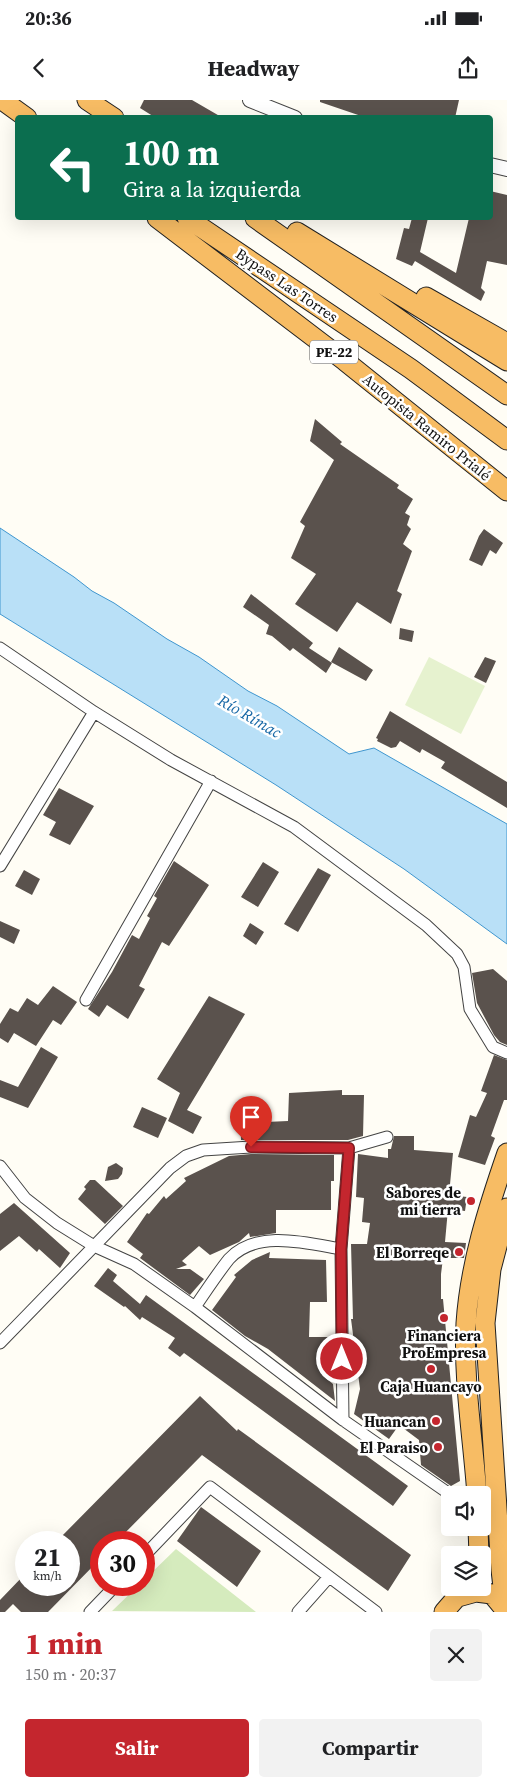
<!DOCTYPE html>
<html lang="es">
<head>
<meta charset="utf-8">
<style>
  :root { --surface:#fff; --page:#f2f2f2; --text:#202124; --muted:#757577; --accent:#c4262e }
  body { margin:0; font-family:"Source Serif 4",serif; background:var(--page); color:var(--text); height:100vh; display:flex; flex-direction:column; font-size:19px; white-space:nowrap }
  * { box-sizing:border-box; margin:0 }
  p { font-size:16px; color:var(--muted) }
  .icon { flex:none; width:28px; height:28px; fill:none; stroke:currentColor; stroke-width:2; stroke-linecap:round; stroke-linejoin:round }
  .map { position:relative; height:1512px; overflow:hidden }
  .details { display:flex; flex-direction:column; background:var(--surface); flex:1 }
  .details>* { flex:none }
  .hud { position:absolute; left:15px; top:15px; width:478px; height:105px; border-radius:5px; box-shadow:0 5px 20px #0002; background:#0b6e4f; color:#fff; overflow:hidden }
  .fabs { position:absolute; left:441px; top:1386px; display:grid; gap:10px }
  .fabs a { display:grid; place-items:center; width:50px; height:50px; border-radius:5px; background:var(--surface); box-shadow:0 5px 20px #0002; font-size:25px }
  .speed { position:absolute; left:15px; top:1431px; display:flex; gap:10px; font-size:25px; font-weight:700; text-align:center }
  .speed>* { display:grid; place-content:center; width:65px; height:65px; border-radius:50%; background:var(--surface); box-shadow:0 5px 20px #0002; line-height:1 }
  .speed small { font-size:12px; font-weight:400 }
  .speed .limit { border:8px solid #d22; background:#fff; color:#111 }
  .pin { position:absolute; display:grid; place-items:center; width:42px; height:42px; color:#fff; margin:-51px -21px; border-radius:50% 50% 50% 0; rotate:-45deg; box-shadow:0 0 5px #0007 }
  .pin .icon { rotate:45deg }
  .me { position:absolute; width:55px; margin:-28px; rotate:0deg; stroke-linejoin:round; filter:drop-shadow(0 0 4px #0008) }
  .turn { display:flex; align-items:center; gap:18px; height:105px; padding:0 25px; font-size:22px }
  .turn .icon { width:65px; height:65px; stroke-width:2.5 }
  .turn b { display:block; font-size:35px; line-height:42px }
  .round { display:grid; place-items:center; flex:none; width:52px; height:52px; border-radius:5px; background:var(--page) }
  .headline { display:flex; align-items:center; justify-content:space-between; height:85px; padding:0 25px }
  h1 { font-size:30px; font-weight:700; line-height:38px; color:var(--accent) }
  .primary-button { display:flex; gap:10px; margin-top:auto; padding:10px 25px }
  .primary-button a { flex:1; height:58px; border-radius:5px; background:var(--accent); color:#fff; font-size:20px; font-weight:700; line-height:58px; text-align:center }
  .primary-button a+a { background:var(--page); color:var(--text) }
  .status { display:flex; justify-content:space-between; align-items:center; height:35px; padding:0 25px; background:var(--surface); direction:ltr }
  .status svg { height:14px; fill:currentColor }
  header { display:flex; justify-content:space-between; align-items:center; height:65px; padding:0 25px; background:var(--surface); font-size:22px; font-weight:700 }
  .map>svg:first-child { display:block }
</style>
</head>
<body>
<div class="status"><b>20:36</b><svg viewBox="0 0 49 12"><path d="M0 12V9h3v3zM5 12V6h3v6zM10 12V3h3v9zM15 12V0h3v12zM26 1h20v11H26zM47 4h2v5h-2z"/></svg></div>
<header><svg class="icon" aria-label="back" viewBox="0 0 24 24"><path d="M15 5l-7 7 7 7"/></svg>Headway<svg class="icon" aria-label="share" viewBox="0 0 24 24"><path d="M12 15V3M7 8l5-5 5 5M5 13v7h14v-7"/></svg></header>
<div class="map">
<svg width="507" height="1512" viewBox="0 0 507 1512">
  <rect width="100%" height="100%" fill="#fffdf5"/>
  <path fill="#d5ebbd" d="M176,1449L256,1512L112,1511L139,1485H144V1480Z"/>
  <path fill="#e6f2cf" d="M429,557L485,586L461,634L405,605Z"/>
  <path fill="#b9e0f7" stroke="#3f96cf" d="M0,428L74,477L92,491L114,503L167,539L199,557L248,591L277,606L349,654L374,648L507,724V844L404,769L276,685L0,514Z"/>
  <path fill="#5a524d" d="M144,0H192L223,18H156L140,8Z
    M320,0H459L455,18H367L320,2Z
    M490,91L507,95V165L487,161L481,188L485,192L481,201L415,161L412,166L396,159L404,128L409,129L412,118H428L420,152L456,173L469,118H490Z
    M315,319L342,342L340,344L399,385L397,388L413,399L405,413L410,416L407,425L411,429L403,444L412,451L397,491L402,494L391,524L357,502L337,532L295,504L316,474L291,458L305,426L300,422L334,360L310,341Z
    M484,429L503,443L496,454L490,450L482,466L469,460L479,436Z
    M251,494L313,543L309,548L332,563L326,573L293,548L290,551L272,536L266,534L269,525L243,507Z
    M400,528L414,531L412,542L399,539Z
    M339,547L373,570L366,581L331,562Z
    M485,557L496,561L486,583L474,577Z
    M390,611L507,682V708L441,668L445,662L422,649L420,653L400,641L396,647L391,648L377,641L378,639L376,638Z
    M59,688L94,706L70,745L49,735L56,722L43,715Z
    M174,761L209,785L169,846L162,842L139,886L145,889L128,919L107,905L99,917L88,909L112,872L132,835L139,839L150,818L147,816L157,798L154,796Z
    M263,762L279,772L258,807L241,797Z
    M318,768L331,775L298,832L284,824Z
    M24,770L40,779L32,795L15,786Z
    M0,821L20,830L14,844L0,837Z
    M250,823L264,832L256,845L243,836Z
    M493,869L507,881V945L500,942L494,935L477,903L472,873Z
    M53,886L77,902L61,925L53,920L36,946L14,933L8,943L0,938V924L10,908L18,912L27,898L38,905Z
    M209,896L245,914L187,1010L202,1017L193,1034L168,1021L180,993L157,979Z
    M41,947L58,957L28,1008L0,997V980L18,987Z
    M494,955L507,960V1000H504L491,1036L495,1038L485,1065L458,1057L470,1015L476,1017L487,993L481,991Z
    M342,990V995H364L363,1036L348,1040H241L240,1012L265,1011L266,1022L288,1021L289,993Z
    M142,1007L167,1018L158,1038L133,1027Z
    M394,1036H414V1050L453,1053L449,1095L467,1097L465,1111L448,1109L445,1142L466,1143L464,1158H443L441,1174V1199H443L460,1381L451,1386L421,1365L419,1340L399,1325L389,1339L354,1314L360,1289L351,1219H353L351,1144H367L370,1123L362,1122L364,1098L356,1097L358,1054L388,1058V1049H391Z
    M251,1054L334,1055V1081H331V1110H276V1133L250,1137L249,1133L239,1142L210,1155L199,1146L182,1161L187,1165L176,1169H190L204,1179L190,1195L140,1158L143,1154L127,1142L147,1113L149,1114L164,1096L166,1099L186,1081L184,1078L229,1056Z
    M116,1063L123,1068L122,1074L118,1079L105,1081L108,1067Z
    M90,1080H95L123,1106L105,1124L78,1099L86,1089L84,1087Z
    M14,1103L70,1153L60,1168L39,1149L37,1152L19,1136L0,1151V1114Z
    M270,1152L269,1158L326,1160L327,1202H310L309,1237H332V1262L322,1275L333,1284L335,1301L268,1249L245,1236L212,1210L236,1177L234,1175L252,1160Z
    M108,1168L117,1175L113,1181L140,1204L146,1195L408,1386L393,1406L184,1253L180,1257L168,1248L175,1238L142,1217L140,1220L125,1206L124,1207L94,1186Z
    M200,1296L237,1331L238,1329L411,1455L388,1491L202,1355L116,1442H101V1458L48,1512H21L13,1504L5,1512H0V1500L26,1473V1485H69V1467L78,1458L69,1448V1442H64L60,1438Z
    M201,1407L261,1451L237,1487L177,1441Z"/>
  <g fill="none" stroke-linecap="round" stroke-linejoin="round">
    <defs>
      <path id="minor" d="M0,548L94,612L171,660L294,727L426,825L457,854L464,867L470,909L493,947L507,953
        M0,766L94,612
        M86,900L211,681
        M0,1066L25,1098L57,1123L94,1146L134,1164L195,1207L343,1320L451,1395
        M195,1207C206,1191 217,1174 229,1159C256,1129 307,1143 341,1149
        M0,1243L170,1068L186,1056L203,1050L251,1047L349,1048L387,1037
        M343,1320L341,1149L349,1048
        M144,1456L210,1387L376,1512
        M90,1512L116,1485
        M298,1512L329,1477"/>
      <path id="tertiary" d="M250,0L295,18
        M490,65L507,69"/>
      <path id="trunk" d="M2,0L27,18
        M87,0L114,18
        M157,118L345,261L507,391
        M187,118L411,269L507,340
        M255,118L507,295
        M297,132L507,261
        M426,197L507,243
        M477,1395C473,1339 463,1279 466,1223C470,1164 488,1108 507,1053
        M478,1428L479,1455
        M458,1497L476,1492L492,1494L506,1511
        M444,1512L464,1489
        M506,1512L501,1470L485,1223L491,1169L507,1108"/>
    </defs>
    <use href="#minor" stroke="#444" stroke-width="13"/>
    <use href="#tertiary" stroke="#444" stroke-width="16"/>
    <use href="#trunk" stroke="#222" stroke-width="21"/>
    <use href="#minor" stroke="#fff" stroke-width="11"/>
    <use href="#tertiary" stroke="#fff" stroke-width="14"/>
    <use href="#trunk" stroke="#f7bc64" stroke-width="19"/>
  </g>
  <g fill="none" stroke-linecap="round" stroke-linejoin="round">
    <defs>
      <path id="route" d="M251,1047L349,1048L341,1149L342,1259"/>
    </defs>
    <use href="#route" stroke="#7f191e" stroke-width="12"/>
    <use href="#route" stroke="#c4262e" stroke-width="9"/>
  </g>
  <g fill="#c4262e" stroke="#fff" stroke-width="2">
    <circle cx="471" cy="1101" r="5"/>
    <circle cx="459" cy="1152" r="5"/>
    <circle cx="444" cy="1218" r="5"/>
    <circle cx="431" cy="1269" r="5"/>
    <circle cx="436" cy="1321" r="5"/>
    <circle cx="438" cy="1347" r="5"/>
  </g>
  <g text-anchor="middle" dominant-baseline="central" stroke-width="5" stroke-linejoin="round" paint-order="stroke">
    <rect fill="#fff" stroke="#585858" stroke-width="1" x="310" y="240.5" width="48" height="23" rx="4"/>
    <g font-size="14" font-weight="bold" fill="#111">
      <text x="334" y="252">PE-22</text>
    </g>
    <g font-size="15" fill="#111" stroke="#fff">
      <text transform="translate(287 185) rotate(34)">Bypass Las Torres</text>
      <text transform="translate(427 327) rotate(39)">Autopista Ramiro Prialé</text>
    </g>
    <g font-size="15" font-weight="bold" fill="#111" stroke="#fff" text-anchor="end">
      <text x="461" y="1092">Sabores de<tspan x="461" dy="17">mi tierra</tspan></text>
      <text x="449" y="1152">El Borreqe</text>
      <text x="444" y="1235" text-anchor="middle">Financiera<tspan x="444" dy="17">ProEmpresa</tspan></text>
      <text x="431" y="1286" text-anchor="middle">Caja Huancayo</text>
      <text x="426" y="1321">Huancan</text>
      <text x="428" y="1347">El Paraiso</text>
    </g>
    <g font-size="16" font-style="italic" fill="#1768a6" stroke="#fff">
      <text transform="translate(250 616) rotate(30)">Río Rímac</text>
    </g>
  </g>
</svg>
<div class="fabs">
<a><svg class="icon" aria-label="sound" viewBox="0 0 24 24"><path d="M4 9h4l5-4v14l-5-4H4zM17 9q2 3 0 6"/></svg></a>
<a><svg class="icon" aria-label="layers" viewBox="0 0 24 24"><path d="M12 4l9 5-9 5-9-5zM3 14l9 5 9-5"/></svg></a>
</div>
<div class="speed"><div>21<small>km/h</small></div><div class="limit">30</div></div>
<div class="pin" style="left:251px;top:1047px;background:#d93025"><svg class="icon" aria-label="arrive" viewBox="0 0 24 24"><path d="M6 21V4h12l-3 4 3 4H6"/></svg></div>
<svg class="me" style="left:342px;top:1259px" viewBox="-20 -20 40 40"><circle r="17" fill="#c4262e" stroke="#fff" stroke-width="3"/><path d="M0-11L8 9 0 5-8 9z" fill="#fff"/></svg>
<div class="hud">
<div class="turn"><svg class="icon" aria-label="left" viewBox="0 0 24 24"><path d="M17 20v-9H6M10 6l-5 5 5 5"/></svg><div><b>100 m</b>Gira a la izquierda</div></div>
</div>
</div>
<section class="details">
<div class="headline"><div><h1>1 min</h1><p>150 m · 20:37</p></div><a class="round"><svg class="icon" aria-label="close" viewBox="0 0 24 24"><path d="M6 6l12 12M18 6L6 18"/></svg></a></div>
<div class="primary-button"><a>Salir</a><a>Compartir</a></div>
</section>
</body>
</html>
